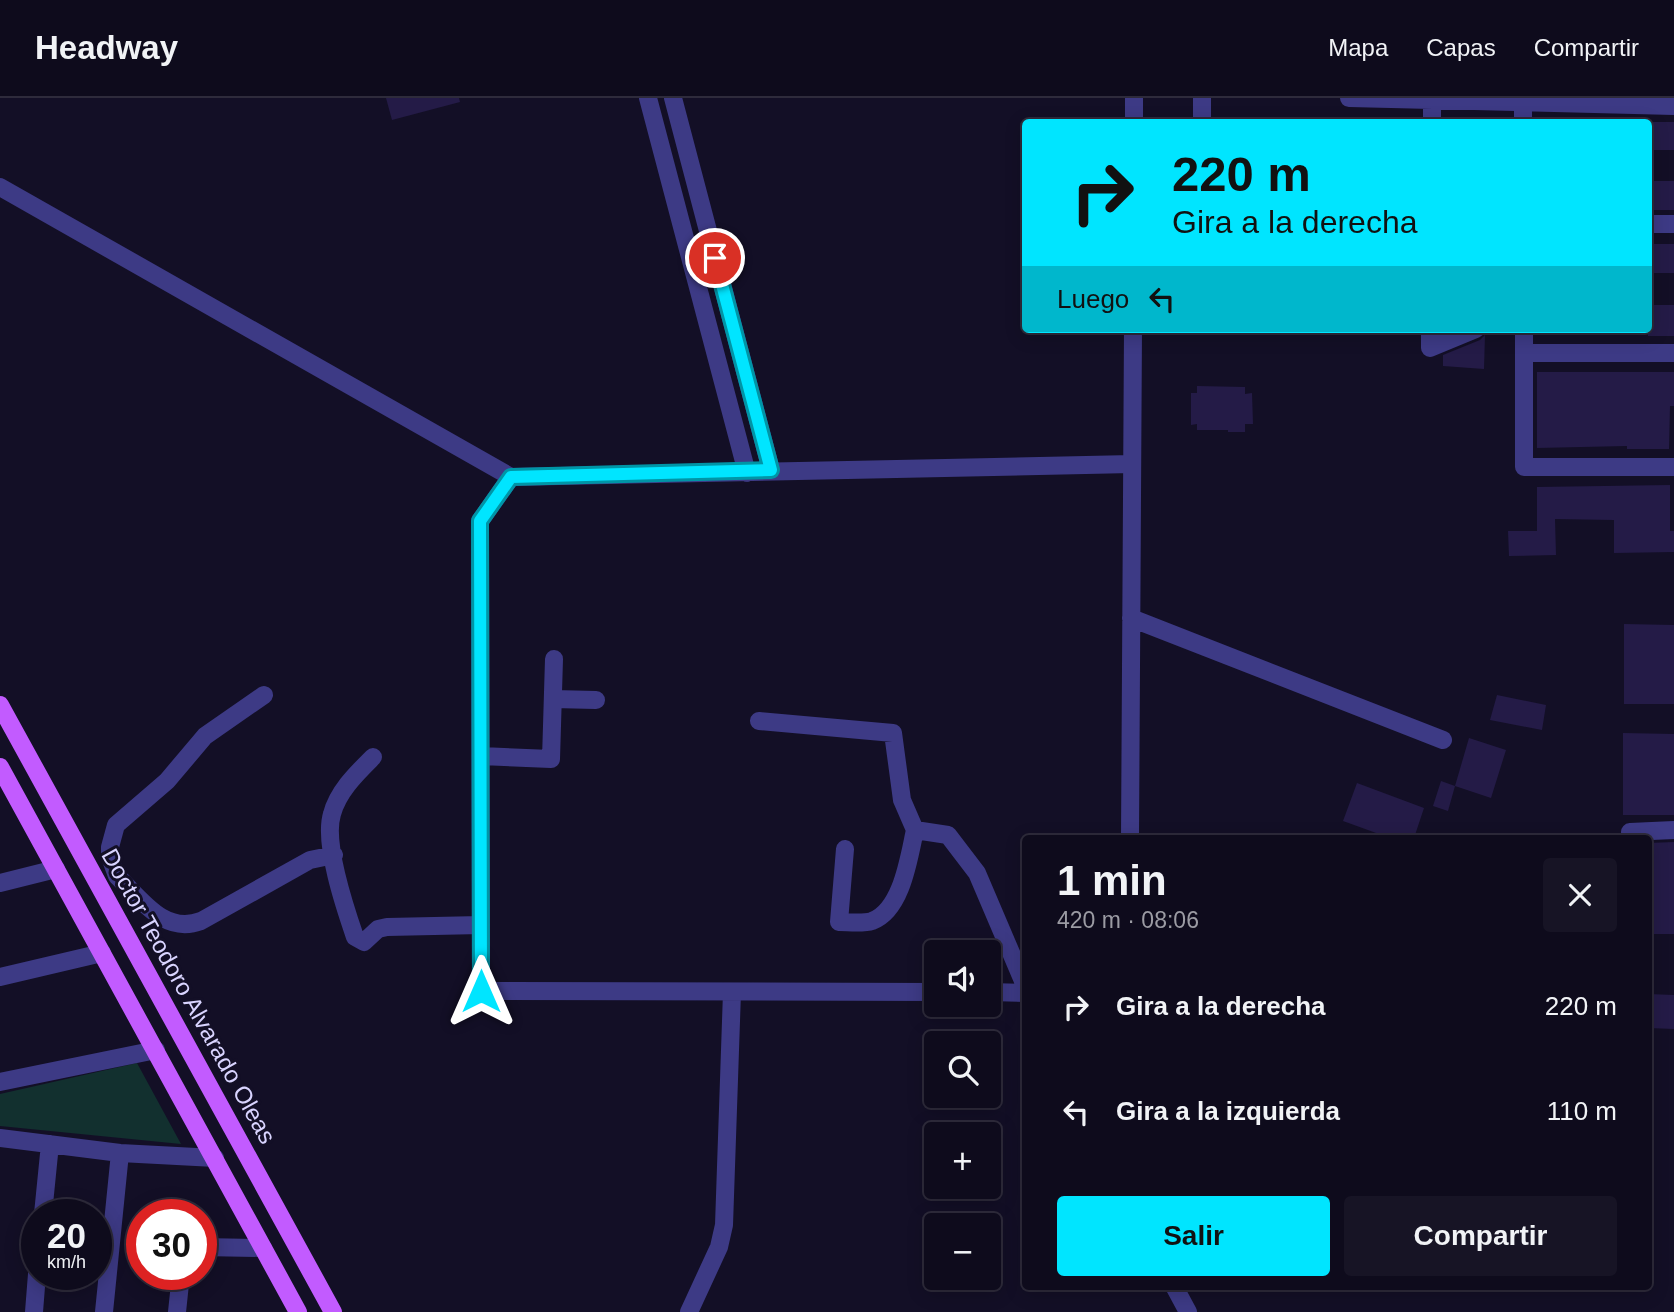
<!DOCTYPE html>
<html lang="es">
<head>
<meta charset="utf-8">
<style>
  :root { --surface:#0e0b1c; --page:#171425; --text:#f1f3f6; --muted:#9b9ba3; --line:#2e2b3b; --accent:#00e5ff }
  body { margin:0; font-family:Arial,sans-serif; background:var(--page); color:var(--text); height:100vh; display:flex; flex-direction:column; font-size:26px; white-space:nowrap }
  * { box-sizing:border-box; margin:0 }
  p { font-size:23px; color:var(--muted) }
  .icon { flex:none; width:38px; height:38px; fill:none; stroke:currentColor; stroke-width:2; stroke-linecap:round; stroke-linejoin:round }
  .map { position:relative; flex:1; overflow:hidden }
  .details { position:absolute; left:1022px; top:737px; width:630px; height:455px; display:flex; flex-direction:column; background:var(--surface); border-radius:7px; box-shadow:0 4px 18px #0003,0 0 0 2px var(--line) }
  .details>* { flex:none }
  .top-card { position:absolute; left:1022px; top:21px; width:630px; height:214px; border-radius:7px; box-shadow:0 4px 18px #0003,0 0 0 2px var(--line); background:#00e5ff; color:#111; overflow:hidden }
  .controls { position:absolute; left:924px; top:842px; display:grid; gap:14px }
  .controls a { display:grid; place-items:center; width:77px; height:77px; border-radius:7px; background:var(--surface); box-shadow:0 4px 18px #0003,0 0 0 2px var(--line); font-size:35px }
  .speed { position:absolute; left:21px; top:1101px; display:flex; gap:14px; font-size:35px; font-weight:700; text-align:center }
  .speed>* { display:grid; place-content:center; width:91px; height:91px; border-radius:50%; background:var(--surface); box-shadow:0 4px 18px #0003,0 0 0 2px var(--line); line-height:1 }
  .speed small { font-size:18px; font-weight:400 }
  .speed .limit { border:10px solid #d22; background:#fff; color:#111 }
  .pin { position:absolute; display:grid; place-items:center; width:60px; height:60px; color:#fff; margin:-30px; border:4px solid #fff; border-radius:50%; box-shadow:0 2px 7px #0007 }
  .me { position:absolute; width:77px; margin:-38px; rotate:0deg; stroke-linejoin:round; filter:drop-shadow(0 0 5px #0008) }
  .turn { display:flex; align-items:center; gap:24px; height:147px; padding:0 35px; font-size:32px }
  .turn .icon { width:91px; height:91px; stroke-width:2.5 }
  .turn b { display:block; font-size:49px; line-height:60px }
  .then { display:flex; align-items:center; height:66px; padding:0 35px; background:#0003; gap:14px; font-size:26px }
  .round { display:grid; place-items:center; flex:none; width:74px; height:74px; border-radius:7px; background:var(--page) }
  .summary { display:flex; align-items:center; justify-content:space-between; height:119px; padding:0 35px }
  h1 { font-size:42px; font-weight:700; line-height:52px }
  .cta { display:flex; gap:14px; margin-top:auto; padding:14px 35px }
  .cta a { flex:1; height:80px; border-radius:7px; background:var(--accent); color:#111; font-size:28px; font-weight:700; line-height:80px; text-align:center }
  .cta a+a { background:var(--page); color:var(--text) }
  ul { padding:0; list-style:none }
  li { display:flex; align-items:center; gap:21px; height:105px; padding:0 35px }
  li div { flex:1 }
  li b { display:block; font-size:26px }
  li em { font-style:normal }
  header { display:flex; align-items:center; gap:42px; box-sizing:border-box; height:98px; padding:0 35px; background:var(--surface); border-bottom:2px solid var(--line) }
  header strong { font-size:33px }
  nav { display:flex; gap:38px; margin-inline-start:auto; font-size:24px }
  .map>svg:first-child { display:block }
</style>
</head>
<body>
<header>
<strong>Headway</strong>
<nav><a>Mapa</a><a>Capas</a><a>Compartir</a></nav>
</header>
<div class="map">
<svg width="1674" height="1214" viewBox="0 0 1674 1214">
  <rect width="100%" height="100%" fill="#130f26"/>
  <path fill="#12302f" d="M137,965L181,1046L0,1028V996Z"/>
  <path fill="#241b47" d="M386,0H459L460,4L392,22Z
    M1648,24H1674V52H1648Z
    M1648,83H1674V112H1648Z
    M1648,146H1674V175H1648Z
    M1648,207H1674V238H1648Z
    M1485,237L1484,271L1443,268V257L1480,242Z
    M1537,274H1674V308H1670L1669,351H1627V348L1537,350Z
    M1197,288L1245,289V296L1252,295L1253,326H1245V334H1228V332H1197V326L1191,327V295H1197Z
    M1670,387V433H1674V454L1614,455V422L1555,421L1556,457L1509,458L1508,433H1537V389Z
    M1624,526L1674,527V606H1624Z
    M1497,597L1546,607L1542,632L1490,622Z
    M1623,635L1674,636V717H1623Z
    M1469,640L1506,652L1491,700L1455,688Z
    M1441,683L1455,688L1448,713L1433,708Z
    M1357,685L1424,710L1414,740H1390L1343,723Z
    M1674,744V836H1648V745Z
    M1648,896L1674,897V931L1648,930Z"/>
  <g fill="none" stroke-linecap="round" stroke-linejoin="round">
    <path stroke="#3d3a85" stroke-width="18" d="M648,0L747,375
      M673,0L771,372
      M1349,0L1674,8
      M1523,4V24
      M1134,24V0
      M1202,24V0
      M1432,24V2
      M0,89L511,379L1132,366
      M1648,126H1674
      M1430,231V250L1476,231
      M1524,231V369H1674
      M1524,255H1674
      M511,379L480,423L481,893L936,894
      M1131,520L1443,642
      M264,597L205,638L167,683L116,727L110,749V759L117,778C141,801 164,837 201,823L310,762L334,757
      M553,601L596,602
      M759,623L893,635L902,702L915,732
      M481,658L551,661L554,561
      M373,659C357,675 338,693 332,716C323,745 345,810 355,839L364,844L378,831L387,829L481,827
      M1630,734L1674,732
      M1130,740L1133,231
      M845,751L839,824C848,824 863,826 872,823C902,812 909,759 915,732L948,737L977,775L1026,890
      M0,785L56,771
      M0,879L102,855
      M989,894L1026,895
      M0,984L156,952
      M0,1040L120,1055L215,1060
      M43,1116L50,1046
      M201,1149L263,1150
      M1174,1188L1188,1214
      M34,1214L37,1176
      M104,1214L120,1055
      M177,1214L181,1176
      M689,1214L719,1149L724,1127L732,894"/>
    <path stroke="#c25bff" stroke-width="18" d="M0,607L333,1214
      M0,669L298,1214"/>
  </g>
  <g fill="none" stroke-linecap="round" stroke-linejoin="round">
    <defs>
      <path id="route" d="M481,893L480,423L511,379L771,372L715,160"/>
    </defs>
    <use href="#route" stroke="#0095a6" stroke-width="18"/>
    <use href="#route" stroke="#00e5ff" stroke-width="12"/>
  </g>
  <g text-anchor="middle" dominant-baseline="central" stroke-width="6" stroke-linejoin="round" paint-order="stroke">
    <g font-size="24" fill="#d9d4ff" stroke="#130f26">
      <text transform="translate(189 898) rotate(61)">Doctor Teodoro Alvarado Oleas</text>
    </g>
  </g>
</svg>
<div class="controls">
<a><svg class="icon" aria-label="sound" viewBox="0 0 24 24"><path d="M4 9h4l5-4v14l-5-4H4zM17 9q2 3 0 6"/></svg></a>
<a><svg class="icon" aria-label="search" viewBox="0 0 24 24"><circle cx="10" cy="10" r="6"/><path d="M15 15l6 6"/></svg></a>
<a>+</a>
<a>−</a>
</div>
<div class="speed"><div>20<small>km/h</small></div><div class="limit">30</div></div>
<div class="pin" style="left:715px;top:160px;background:#d93025"><svg class="icon" aria-label="arrive" viewBox="0 0 24 24"><path d="M6 21V4h12l-3 4 3 4H6"/></svg></div>
<svg class="me" style="left:481px;top:893px" viewBox="-20 -20 40 40"><path d="M0-17L14 15 0 8-14 15z" fill="#00e5ff" stroke="#fff" stroke-width="4"/></svg>
<div class="top-card">
<div class="turn"><svg class="icon" aria-label="right" viewBox="0 0 24 24"><path d="M7 20v-9h11M14 6l5 5-5 5"/></svg><div><b>220 m</b>Gira a la derecha</div></div>
<div class="then">Luego<svg class="icon" aria-label="left" viewBox="0 0 24 24"><path d="M17 20v-9H6M10 6l-5 5 5 5"/></svg></div>
</div>
<section class="details">
<div class="summary"><div><h1>1 min</h1><p>420 m · 08:06</p></div><a class="round"><svg class="icon" aria-label="close" viewBox="0 0 24 24"><path d="M6 6l12 12M18 6L6 18"/></svg></a></div>
<ul>
<li><svg class="icon" aria-label="right" viewBox="0 0 24 24"><path d="M7 20v-9h11M14 6l5 5-5 5"/></svg><div><b>Gira a la derecha</b></div><em>220 m</em></li>
<li><svg class="icon" aria-label="left" viewBox="0 0 24 24"><path d="M17 20v-9H6M10 6l-5 5 5 5"/></svg><div><b>Gira a la izquierda</b></div><em>110 m</em></li>
</ul>
<div class="cta"><a>Salir</a><a>Compartir</a></div>
</section>
</div>
</body>
</html>
